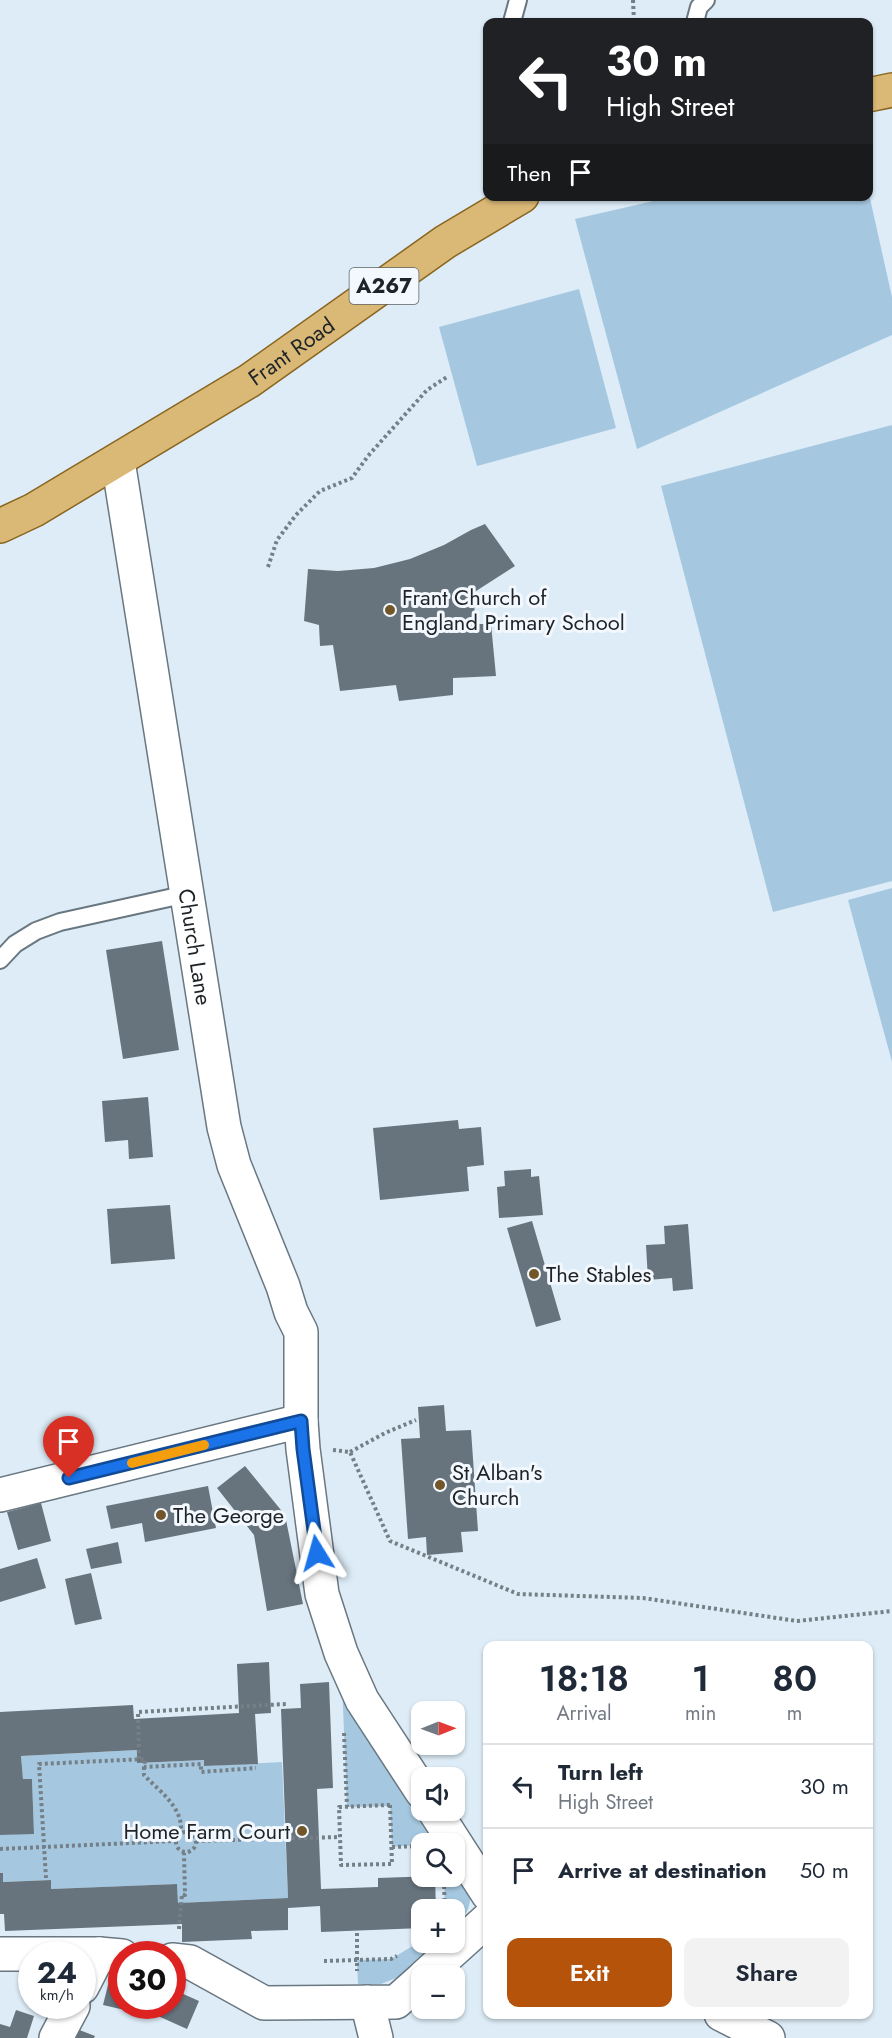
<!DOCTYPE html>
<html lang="en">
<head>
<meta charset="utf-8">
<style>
  :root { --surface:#fff; --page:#f2f2f3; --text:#1f2937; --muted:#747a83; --line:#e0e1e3; --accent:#b45309 }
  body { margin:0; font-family:Jost,sans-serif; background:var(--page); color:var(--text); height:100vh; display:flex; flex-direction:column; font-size:22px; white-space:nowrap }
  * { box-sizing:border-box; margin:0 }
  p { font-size:20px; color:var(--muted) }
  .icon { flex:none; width:33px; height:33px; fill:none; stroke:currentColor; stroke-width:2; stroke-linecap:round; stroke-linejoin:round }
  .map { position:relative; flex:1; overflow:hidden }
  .sheet { position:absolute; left:483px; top:1641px; width:390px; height:378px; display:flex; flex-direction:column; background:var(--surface); border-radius:12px; box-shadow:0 2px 4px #0004 }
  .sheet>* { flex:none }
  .banner { position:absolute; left:483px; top:18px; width:390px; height:183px; border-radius:12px; box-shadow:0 2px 4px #0004; background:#202124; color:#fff; overflow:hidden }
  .needle { width:39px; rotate:89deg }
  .controls { position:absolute; left:411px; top:1701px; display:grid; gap:12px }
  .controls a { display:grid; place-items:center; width:54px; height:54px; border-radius:12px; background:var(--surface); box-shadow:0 2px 4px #0004; font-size:30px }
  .speed { position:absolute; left:18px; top:1941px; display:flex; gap:12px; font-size:30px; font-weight:700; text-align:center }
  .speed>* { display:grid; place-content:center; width:78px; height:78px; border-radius:50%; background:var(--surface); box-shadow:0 2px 4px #0004; line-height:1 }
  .speed small { font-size:15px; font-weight:400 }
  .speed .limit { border:9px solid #d22; background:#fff; color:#111 }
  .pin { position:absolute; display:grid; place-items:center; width:51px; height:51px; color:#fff; margin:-62px -26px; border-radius:50% 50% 50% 0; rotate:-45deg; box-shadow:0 0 6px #0007 }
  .pin .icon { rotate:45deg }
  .me { position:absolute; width:66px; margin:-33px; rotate:352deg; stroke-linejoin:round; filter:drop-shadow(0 0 4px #0008) }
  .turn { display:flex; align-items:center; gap:21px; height:126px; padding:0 24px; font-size:27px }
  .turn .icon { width:78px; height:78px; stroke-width:2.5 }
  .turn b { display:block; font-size:42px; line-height:51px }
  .then { display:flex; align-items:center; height:57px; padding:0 24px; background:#0003; gap:12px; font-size:22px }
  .eta { display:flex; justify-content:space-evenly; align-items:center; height:102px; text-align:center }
  .eta b { font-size:36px; font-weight:600; line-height:42px }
  .button { display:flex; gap:12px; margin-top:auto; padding:12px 24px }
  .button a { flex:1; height:69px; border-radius:12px; background:var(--accent); color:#fff; font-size:24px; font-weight:600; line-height:69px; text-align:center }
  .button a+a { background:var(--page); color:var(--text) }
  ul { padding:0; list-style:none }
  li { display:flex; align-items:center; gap:18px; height:84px; padding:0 24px; border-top:2px solid var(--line) }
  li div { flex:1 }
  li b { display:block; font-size:22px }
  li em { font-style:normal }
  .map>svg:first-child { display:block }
</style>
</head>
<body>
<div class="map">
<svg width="892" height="2038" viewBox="0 0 892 2038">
  <rect width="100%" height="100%" fill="#ddecf7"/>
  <path fill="#a5c8e0" d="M869,194L892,297V335L637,449L575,219L671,197L868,196Z
    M579,289L616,428L477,466L439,327Z
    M892,425V881L773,912L661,486Z
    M892,888V1062L848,900Z
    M342,1682L391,1760L417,1808L441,1843L392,1847L390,1806L347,1807Z
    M137,1750L138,1763L204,1760L205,1766L282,1762L288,1898L178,1903L177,1884L51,1889L50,1880L3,1882V1873H0V1835L34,1833L32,1779H23L21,1756Z
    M455,1860C470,1886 480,1902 455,1927L454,1910L445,1909L444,1877L454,1876Z
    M421,1941L422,1942L438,1943L406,1974L381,1984H358L357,1960L391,1959Z"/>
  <path fill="#67747e" d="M485,524L515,566L473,593L476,624H491L496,676L453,678V695L399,701L396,685L340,691L333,645L320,646L319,625L304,621L308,569L338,571L374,568L410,559L444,545L471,530Z
    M162,941L179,1050L123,1059L106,950Z
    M148,1097L153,1157L129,1159L128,1140L105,1142L102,1101Z
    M458,1120L459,1129L481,1127L484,1165L467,1167L469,1191L380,1200L373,1128Z
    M531,1169V1177L539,1176L543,1215L499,1218L497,1187L505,1186L504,1171Z
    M170,1205L175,1259L111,1264L107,1209Z
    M532,1221L561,1320L536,1327L507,1228Z
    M688,1224L693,1289L673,1291L672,1278L648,1280L646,1245L665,1244L664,1226Z
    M444,1405L446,1431L471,1430L478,1531L461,1532L463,1552L427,1555L426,1537L408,1539L401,1439L420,1438L418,1407Z
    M245,1466L285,1515L303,1604L267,1611L254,1535L217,1488Z
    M208,1486L216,1528L145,1542L142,1523L111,1529L106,1506Z
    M41,1503L51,1541L18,1550L7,1512Z
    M118,1542L122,1563L91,1569L86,1549Z
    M37,1558L46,1588L0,1602V1569Z
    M91,1573L102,1619L75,1625L65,1579Z
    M269,1662L271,1713L255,1714L258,1764L204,1766V1760L137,1763V1750L21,1756L23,1779H32L34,1834L0,1835V1712L133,1705L134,1719L239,1713L237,1664Z
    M329,1682L333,1788L317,1789L321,1889L378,1887V1878L435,1876L436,1910H422V1928L321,1932L320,1906L288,1908V1930L251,1931L252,1939L182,1942V1924L5,1931L4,1914H0V1873H3V1882L51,1880V1889L177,1884L178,1903L288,1898L281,1709L301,1708L300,1684Z
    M110,1977L122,1980V2006H131L129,2011L103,2005Z
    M172,1989L199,2001L187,2029L158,2016L162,2006H172Z
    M16,2010L34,2016L27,2038H0V2024L10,2027Z
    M69,2026L95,2036L94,2038H65Z"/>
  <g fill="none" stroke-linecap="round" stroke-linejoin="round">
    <defs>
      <path id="service" d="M512,22L518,0
        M695,22L699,7L706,0
        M0,960L15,944L36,931L60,922L187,894"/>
      <g id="minor">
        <path id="s1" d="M118,461L224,1127L234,1165L283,1286L291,1312L301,1332V1421L303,1449L322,1594L341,1653L362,1700L422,1792"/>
        <path d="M0,1495L301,1421"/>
        <path d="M434,1810L488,1894"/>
        <path d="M0,1954H99L122,1956"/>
        <path d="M172,1960L190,1962L264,2003L396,2002L422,1979"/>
        <path d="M425,1976L488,1919"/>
        <path d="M82,1987L99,1954"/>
        <path d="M367,2002L376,2038"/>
        <path d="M721,2014L768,2038"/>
        <path d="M56,2038L73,2006"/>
      </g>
      <g id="primary">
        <path d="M868,95L892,90"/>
        <path id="s2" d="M0,526L34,510L249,381L445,242L522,196"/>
      </g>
    </defs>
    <use href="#service" stroke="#697781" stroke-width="20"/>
    <use href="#minor" stroke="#697781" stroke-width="36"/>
    <use href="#primary" stroke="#89651f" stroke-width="36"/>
    <path stroke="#757f86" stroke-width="4" stroke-dasharray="3 3" stroke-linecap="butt" d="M633,0L634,22
      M268,567L277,540L296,515L320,491L352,478L368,456L427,390L447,377
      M333,1450L350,1452L390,1541L518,1594L643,1598L797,1621L892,1611
      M350,1452L385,1433L416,1420
      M344,1733L347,1807
      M139,1759L138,1712L286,1704
      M144,1767V1775C160,1792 183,1807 181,1832
      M390,1805L392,1864L341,1865L339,1807Z
      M176 1842a10 10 0 1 1 20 0a10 10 0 1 1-20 0Z
      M196,1841L340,1837
      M392,1847L421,1846
      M0,1849L175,1841
      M46,1878L39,1764L145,1759L144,1767L201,1764V1772L256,1768
      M444,1886L445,1910
      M179,1929L182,1894L185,1895L184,1853
      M357,1933V1971
      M324,1961L391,1959L397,1956"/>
    <use href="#service" stroke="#fff" stroke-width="16"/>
    <use href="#minor" stroke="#fff" stroke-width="33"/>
    <use href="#primary" stroke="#dab876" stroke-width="33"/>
  </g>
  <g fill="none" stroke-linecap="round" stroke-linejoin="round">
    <defs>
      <path id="route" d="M69,1478L301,1421L303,1449L317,1553"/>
    </defs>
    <use href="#route" stroke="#114b97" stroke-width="15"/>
    <use href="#route" stroke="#1a73e8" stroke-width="10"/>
    <path stroke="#f59e0b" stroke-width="10" d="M132,1463L204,1445"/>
  </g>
  <g fill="#725528" stroke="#f2f8fd" stroke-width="2">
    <circle cx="390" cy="610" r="6"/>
    <circle cx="534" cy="1274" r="6"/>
    <circle cx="440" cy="1485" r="6"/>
    <circle cx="161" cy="1515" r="6"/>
    <circle cx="302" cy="1831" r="6"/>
  </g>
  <g text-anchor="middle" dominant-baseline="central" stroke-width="6" stroke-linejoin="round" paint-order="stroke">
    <rect fill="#f2f8fd" stroke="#5e6367" stroke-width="1.5" x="349.5" y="268" width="69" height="36" rx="4.5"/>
    <g font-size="21" font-weight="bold" fill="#1e2327">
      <text x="384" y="286">A267</text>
    </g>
    <g font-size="22" fill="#1e2327" stroke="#f2f8fd">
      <text stroke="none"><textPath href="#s2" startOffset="340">Frant Road</textPath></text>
      <text stroke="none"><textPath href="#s1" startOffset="492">Church Lane</textPath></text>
    </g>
    <g font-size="22" fill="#1e2327" stroke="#f2f8fd" text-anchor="start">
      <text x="402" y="597">Frant Church of<tspan x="402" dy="25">England Primary School</tspan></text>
      <text x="546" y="1274">The Stables</text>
      <text x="452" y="1472">St Alban's<tspan x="452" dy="25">Church</tspan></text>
      <text x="173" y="1515">The George</text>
      <text x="290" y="1831" text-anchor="end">Home Farm Court</text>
    </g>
  </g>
</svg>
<div class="controls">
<a><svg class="needle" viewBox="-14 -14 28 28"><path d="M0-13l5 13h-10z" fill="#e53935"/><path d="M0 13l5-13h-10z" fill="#747a83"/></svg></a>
<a><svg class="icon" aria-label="sound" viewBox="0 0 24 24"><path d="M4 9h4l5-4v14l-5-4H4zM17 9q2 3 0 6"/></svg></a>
<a><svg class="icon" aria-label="search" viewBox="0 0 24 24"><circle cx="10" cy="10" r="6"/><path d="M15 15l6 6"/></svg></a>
<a>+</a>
<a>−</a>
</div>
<div class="speed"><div>24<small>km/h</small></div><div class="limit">30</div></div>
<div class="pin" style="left:69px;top:1478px;background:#d93025"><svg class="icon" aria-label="arrive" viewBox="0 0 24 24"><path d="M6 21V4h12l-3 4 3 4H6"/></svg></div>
<svg class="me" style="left:317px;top:1553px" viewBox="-20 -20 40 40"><path d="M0-17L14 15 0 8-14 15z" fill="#1a73e8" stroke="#fff" stroke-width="4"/></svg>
<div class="banner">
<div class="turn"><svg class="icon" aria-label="left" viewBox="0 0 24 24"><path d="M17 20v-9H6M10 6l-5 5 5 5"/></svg><div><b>30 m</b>High Street</div></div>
<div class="then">Then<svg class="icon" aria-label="arrive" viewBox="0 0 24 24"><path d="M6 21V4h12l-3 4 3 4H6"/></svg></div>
</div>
<section class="sheet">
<div class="eta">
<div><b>18:18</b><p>Arrival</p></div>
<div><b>1</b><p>min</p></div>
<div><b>80</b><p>m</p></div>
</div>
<ul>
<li><svg class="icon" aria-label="left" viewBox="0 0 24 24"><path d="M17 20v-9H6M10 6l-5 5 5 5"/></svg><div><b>Turn left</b><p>High Street</p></div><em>30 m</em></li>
<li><svg class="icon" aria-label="arrive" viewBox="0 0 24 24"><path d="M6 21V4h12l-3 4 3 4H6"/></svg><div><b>Arrive at destination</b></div><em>50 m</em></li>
</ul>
<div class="button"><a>Exit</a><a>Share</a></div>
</section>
</div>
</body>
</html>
